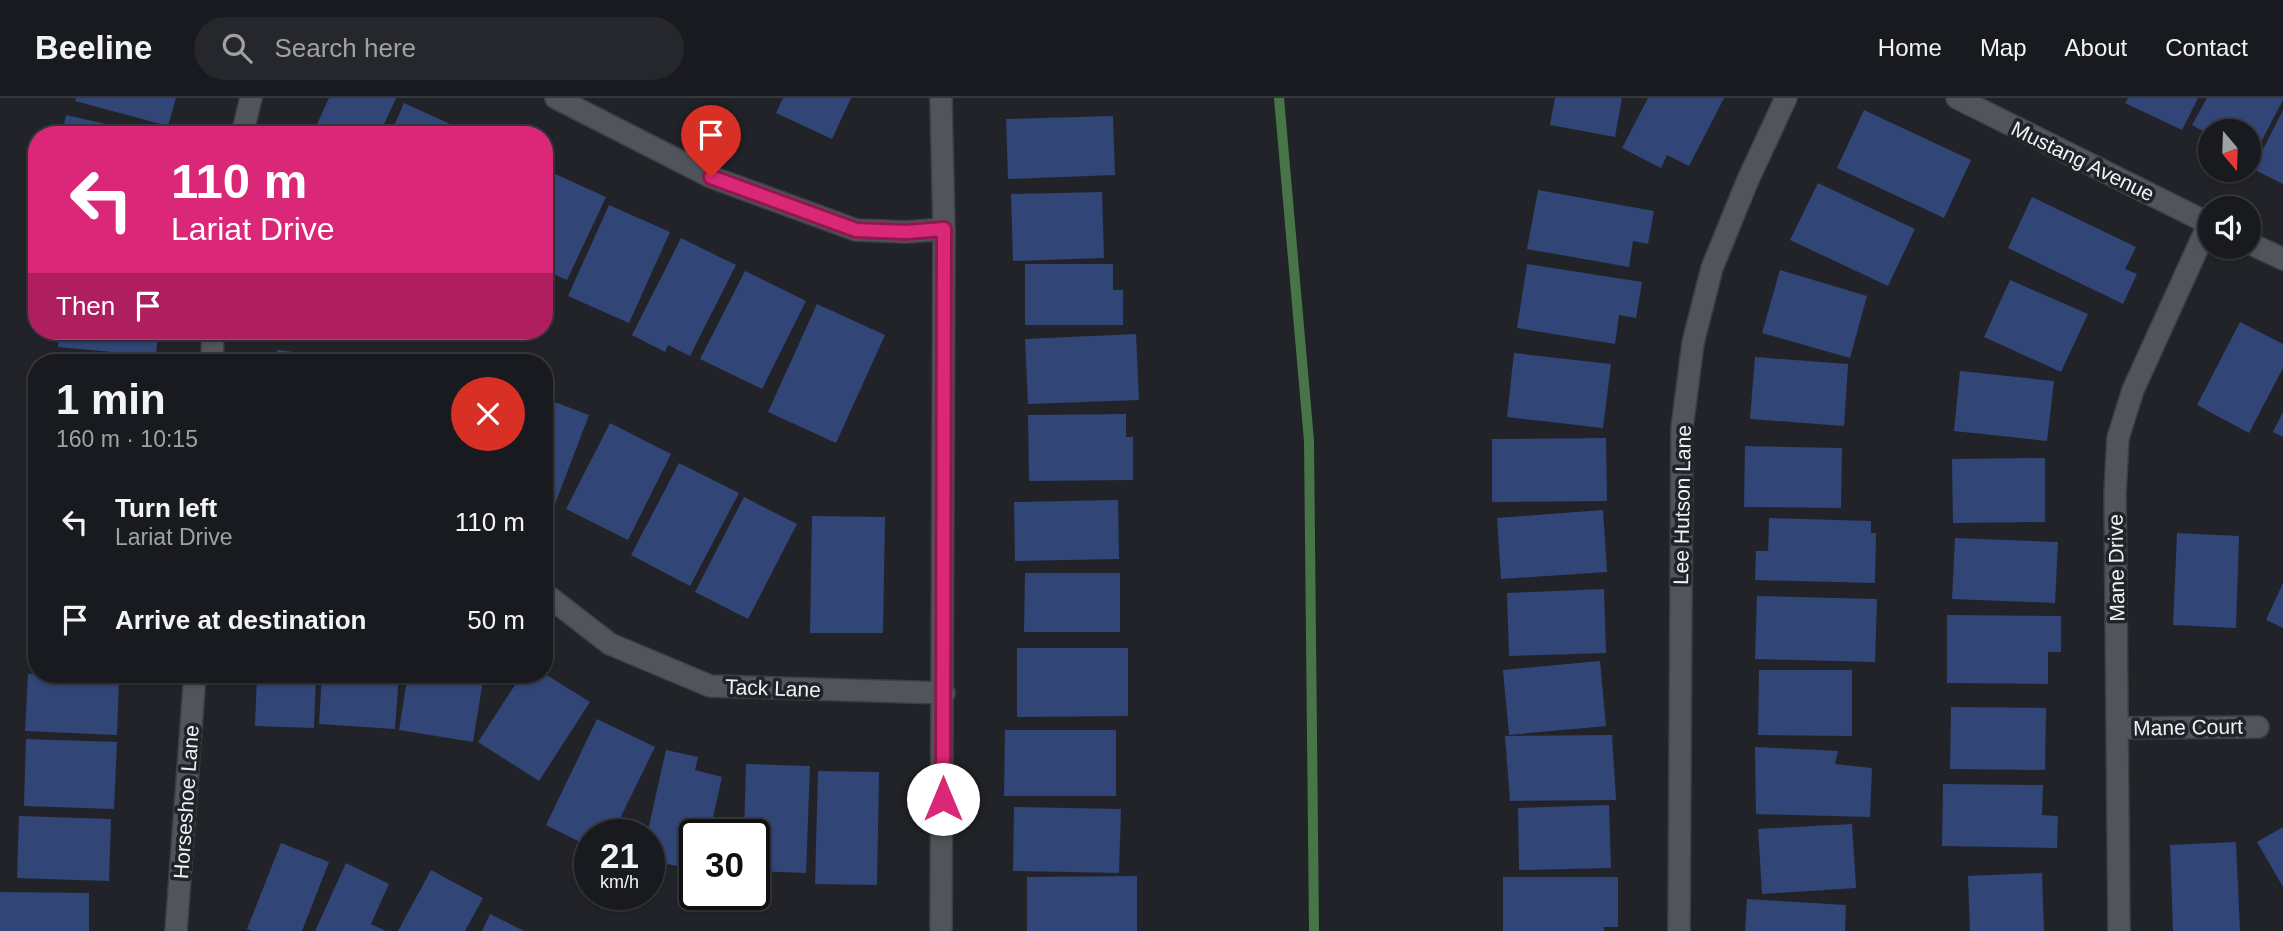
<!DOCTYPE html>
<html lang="en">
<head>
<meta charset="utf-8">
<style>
  :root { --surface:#191a1f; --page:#26272c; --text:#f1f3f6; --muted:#9fa1a4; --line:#37383d }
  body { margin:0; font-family:Helvetica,sans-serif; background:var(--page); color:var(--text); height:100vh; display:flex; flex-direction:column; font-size:26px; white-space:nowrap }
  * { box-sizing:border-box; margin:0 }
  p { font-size:23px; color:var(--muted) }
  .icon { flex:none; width:38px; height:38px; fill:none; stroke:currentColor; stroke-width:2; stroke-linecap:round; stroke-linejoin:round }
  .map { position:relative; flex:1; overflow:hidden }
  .drawer { position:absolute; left:28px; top:256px; width:525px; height:329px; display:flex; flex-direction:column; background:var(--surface); border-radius:28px; box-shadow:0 2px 5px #0004,0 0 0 2px var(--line) }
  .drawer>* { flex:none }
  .banner { position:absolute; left:28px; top:28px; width:525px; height:214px; border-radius:28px; box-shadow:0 2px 5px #0004,0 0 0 2px var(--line); background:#db2777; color:#fff; overflow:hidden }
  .needle { width:46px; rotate:161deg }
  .controls { position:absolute; left:2198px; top:21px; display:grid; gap:14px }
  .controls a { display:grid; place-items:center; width:63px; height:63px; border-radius:50%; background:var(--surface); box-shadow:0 2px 5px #0004,0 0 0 2px var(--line); font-size:35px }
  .speed { position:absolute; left:574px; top:721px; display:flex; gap:14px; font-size:35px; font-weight:700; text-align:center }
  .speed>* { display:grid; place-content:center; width:91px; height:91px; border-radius:50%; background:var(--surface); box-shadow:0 2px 5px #0004,0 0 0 2px var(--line); line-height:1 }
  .speed small { font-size:18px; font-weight:400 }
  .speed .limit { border:4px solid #111; border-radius:10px; background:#fff; color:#111 }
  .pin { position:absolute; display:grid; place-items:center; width:60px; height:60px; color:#fff; margin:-72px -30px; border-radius:50% 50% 50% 0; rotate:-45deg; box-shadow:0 0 7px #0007 }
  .pin .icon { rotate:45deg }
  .me { position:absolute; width:77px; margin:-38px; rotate:0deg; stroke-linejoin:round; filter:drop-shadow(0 0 5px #0008) }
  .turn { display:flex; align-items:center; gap:24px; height:147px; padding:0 28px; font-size:32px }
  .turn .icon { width:91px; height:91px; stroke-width:2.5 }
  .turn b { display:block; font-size:49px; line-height:60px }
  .then { display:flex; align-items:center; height:66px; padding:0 28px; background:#0003; gap:14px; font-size:26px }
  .round { display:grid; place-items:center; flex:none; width:74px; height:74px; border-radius:37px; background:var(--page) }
  .overview { display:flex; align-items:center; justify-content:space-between; height:119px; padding:0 28px }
  h1 { font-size:42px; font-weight:700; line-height:52px }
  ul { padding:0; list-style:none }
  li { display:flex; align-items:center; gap:21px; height:98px; padding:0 28px }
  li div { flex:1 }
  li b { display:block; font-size:26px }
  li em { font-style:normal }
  header { display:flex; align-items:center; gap:42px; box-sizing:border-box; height:98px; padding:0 35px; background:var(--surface); border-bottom:2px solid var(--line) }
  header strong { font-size:33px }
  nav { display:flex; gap:38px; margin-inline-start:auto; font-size:24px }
  .search { width:490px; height:63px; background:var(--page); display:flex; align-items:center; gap:18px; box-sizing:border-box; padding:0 24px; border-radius:38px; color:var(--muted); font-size:26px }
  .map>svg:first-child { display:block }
</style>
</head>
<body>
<header>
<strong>Beeline</strong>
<div class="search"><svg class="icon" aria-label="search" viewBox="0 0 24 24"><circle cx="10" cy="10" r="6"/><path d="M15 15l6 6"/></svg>Search here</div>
<nav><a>Home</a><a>Map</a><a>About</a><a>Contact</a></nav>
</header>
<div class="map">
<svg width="2283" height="833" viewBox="0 0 2283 833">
  <rect width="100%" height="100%" fill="#212329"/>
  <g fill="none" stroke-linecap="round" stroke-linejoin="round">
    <path stroke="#487547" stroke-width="10" d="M1279,0L1309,343L1314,833"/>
  </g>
  <path fill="#314576" d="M76,0H176L168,28L75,3Z
    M329,0H396L379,37H312Z
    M783,0H851L832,41L776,15Z
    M1555,0H1622L1615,39L1550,27Z
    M1648,0H1724L1689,68L1667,57L1661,70L1622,50Z
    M2128,0H2198L2182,32L2125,5Z
    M2207,0H2283V2L2253,59L2249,57V33H2210V37L2192,27Z
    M404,5L461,31L458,37H390Z
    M1864,12L1971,62L1944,120L1837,70Z
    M2283,12V86L2253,71Z
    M66,17L150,36V37H62Z
    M1113,18L1115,77L1008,81L1006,21Z
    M544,71L606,99L567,182L544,172Z
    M1818,85L1915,131L1888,188L1790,142Z
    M1538,92L1654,113L1648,146L1633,143L1629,169L1527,151Z
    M1102,94L1104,160L1013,163L1011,96Z
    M2032,99L2136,149L2125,171L2137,176L2123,206L2008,150Z
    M609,107L670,134L629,225L568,198Z
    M681,140L736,167L690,258L668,247L665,254L632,237Z
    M1025,166H1113V192H1123V227H1025Z
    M1527,166L1642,184L1636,220L1619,217L1615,246L1517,230Z
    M1780,172L1867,198L1850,260L1762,235Z
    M745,173L806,203L762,291L700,261Z
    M2010,182L2088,216L2061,274L1984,239Z
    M817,206L885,237L836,345L768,314Z
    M2240,224L2283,246V270L2249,335L2197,307Z
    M59,233H158L156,258L58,249Z
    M1136,236L1139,302L1028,306L1025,241Z
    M277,252L343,260L342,264H276Z
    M1514,255L1611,266L1603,330L1507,319Z
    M350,258L387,263V264H349Z
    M1755,259L1848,266L1844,328L1750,321Z
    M62,260L110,262V264H62Z
    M1960,273L2054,283L2047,343L1954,333Z
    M544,300L589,317L550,419L544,417Z
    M2283,314V339L2273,334Z
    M1126,316V339H1133V382L1029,383L1028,317Z
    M610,325L671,356L628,442L566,411Z
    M1606,340L1607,403L1492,404V341Z
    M1745,348L1842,350L1841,410L1744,409Z
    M2045,360V424L1953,425L1952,361Z
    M679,365L739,395L690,488L631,457Z
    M744,399L797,426L748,521L695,494Z
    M1118,402L1119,461L1015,463L1014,404Z
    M1603,412L1607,474L1501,481L1497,420Z
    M30,418H37V478L26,477Z
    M812,418L885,419L883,535H810Z
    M1769,420L1871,423V435H1876L1875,485L1755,482L1756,453H1768Z
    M2177,435L2239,438L2236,530L2173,527Z
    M1955,440L2058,444L2055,505L1952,501Z
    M1025,475H1120V534H1024Z
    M2283,485V530L2266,522Z
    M1604,491L1606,555L1509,558L1507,495Z
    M1757,498L1877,501L1875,564L1755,561Z
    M1947,517L2061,518V554H2048V586L1947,585Z
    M35,524H37V563H32Z
    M1017,550H1128V618L1017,619Z
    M1600,563L1606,628L1509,637L1503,572Z
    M1759,572H1852V638L1758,637Z
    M28,576L119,580L117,637L25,633Z
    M257,576H316L314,630L255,628Z
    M322,576H399L395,631L319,626Z
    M408,576H484L473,644L399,632Z
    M522,576H545L590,604L539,683L478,644Z
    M1951,609L2046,610L2045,672L1950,671Z
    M597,621L655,649L612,737H599L592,734L586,747L546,727Z
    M1005,632H1116V698H1004Z
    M1612,637L1616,702L1510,703L1505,638Z
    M26,641L117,644L114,711L24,708Z
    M1755,649L1838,653L1835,666L1872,670L1870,719L1756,716Z
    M666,652L698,659L695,672L722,679L709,737H695V772L649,762V737H647Z
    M746,666L810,668L806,775L754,773V737H744Z
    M818,673L879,674L877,787L815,786Z
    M1943,686L2043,687L2042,717L2058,718L2057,750L1942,748Z
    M1609,707L1611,770L1519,772L1518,710Z
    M1014,709L1121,711L1119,775L1013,773Z
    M19,718L111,721L109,783L17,780Z
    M1852,726L1856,790L1762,796L1758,731Z
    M2283,729V789L2257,744Z
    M2236,744L2240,833H2173L2170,747Z
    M281,745L329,764L302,833H252L247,831Z
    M346,765L389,786L371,826L386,833H315Z
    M431,772L483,800L465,833H398Z
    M2042,775L2044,833H1970L1968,778Z
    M1137,778V833H1027V779Z
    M1503,779H1618V829H1604V833H1503Z
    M0,794L89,795V833H0Z
    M1747,801L1846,807L1845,833H1745Z
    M490,816L524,833H482Z"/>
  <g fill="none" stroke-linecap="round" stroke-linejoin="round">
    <defs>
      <path id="minor" d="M556,0L711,79L856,132L906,134L944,131
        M941,0L944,131L941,833
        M1957,0L2210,126
        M242,37L251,0
        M2249,145L2283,161
        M212,264L213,233
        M544,495L610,546L710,588L944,595
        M2118,630L2258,629
        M176,833L195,576
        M1679,833L1682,330L1693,245L1712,170L1747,84L1786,0
        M2119,833L2115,396L2118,340L2133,292L2209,125"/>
    </defs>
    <use href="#minor" stroke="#3c3f43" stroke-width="24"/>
    <use href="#minor" stroke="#51555b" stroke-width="21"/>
  </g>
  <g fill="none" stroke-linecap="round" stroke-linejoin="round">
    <defs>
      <path id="route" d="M711,79L856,132L906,134L944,131L943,701"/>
    </defs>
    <use href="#route" stroke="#8e194d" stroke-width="18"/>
    <use href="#route" stroke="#db2777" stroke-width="12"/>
  </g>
  <g text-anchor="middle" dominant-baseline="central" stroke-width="7" stroke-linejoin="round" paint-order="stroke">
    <g font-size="21" fill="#eff1f5" stroke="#212329">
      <text transform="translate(2083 63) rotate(26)">Mustang Avenue</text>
      <text transform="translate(1682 407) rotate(-89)">Lee Hutson Lane</text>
      <text transform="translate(2116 470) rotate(-91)">Mane Drive</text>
      <text transform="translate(773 590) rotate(2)">Tack Lane</text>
      <text transform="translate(2188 629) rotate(-1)">Mane Court</text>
      <text transform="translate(186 704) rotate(-86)">Horseshoe Lane</text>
    </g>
  </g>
</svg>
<div class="controls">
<a><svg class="needle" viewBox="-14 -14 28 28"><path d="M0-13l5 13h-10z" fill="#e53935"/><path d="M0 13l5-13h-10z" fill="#9fa1a4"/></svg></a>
<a><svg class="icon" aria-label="sound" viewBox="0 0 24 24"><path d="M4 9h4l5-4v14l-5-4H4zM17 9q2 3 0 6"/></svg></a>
</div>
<div class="speed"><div>21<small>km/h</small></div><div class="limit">30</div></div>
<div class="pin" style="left:711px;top:79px;background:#d93025"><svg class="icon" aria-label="arrive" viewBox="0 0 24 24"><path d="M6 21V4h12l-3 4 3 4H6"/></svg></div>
<svg class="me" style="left:943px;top:701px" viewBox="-20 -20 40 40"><circle r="19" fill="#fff"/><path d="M0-13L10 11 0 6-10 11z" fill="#db2777"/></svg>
<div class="banner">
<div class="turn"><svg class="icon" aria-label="left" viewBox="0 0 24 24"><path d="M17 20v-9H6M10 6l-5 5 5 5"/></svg><div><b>110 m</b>Lariat Drive</div></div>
<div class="then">Then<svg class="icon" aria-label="arrive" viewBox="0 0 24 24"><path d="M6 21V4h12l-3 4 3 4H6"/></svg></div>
</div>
<section class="drawer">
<div class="overview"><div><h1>1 min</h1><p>160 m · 10:15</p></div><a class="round" style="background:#d93025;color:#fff"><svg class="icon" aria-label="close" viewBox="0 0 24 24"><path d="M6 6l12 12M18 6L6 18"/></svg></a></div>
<ul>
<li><svg class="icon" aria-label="left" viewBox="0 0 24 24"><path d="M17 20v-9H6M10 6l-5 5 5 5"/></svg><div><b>Turn left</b><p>Lariat Drive</p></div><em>110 m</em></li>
<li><svg class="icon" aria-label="arrive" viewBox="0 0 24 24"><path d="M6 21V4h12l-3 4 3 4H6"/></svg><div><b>Arrive at destination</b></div><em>50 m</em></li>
</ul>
</section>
</div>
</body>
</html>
